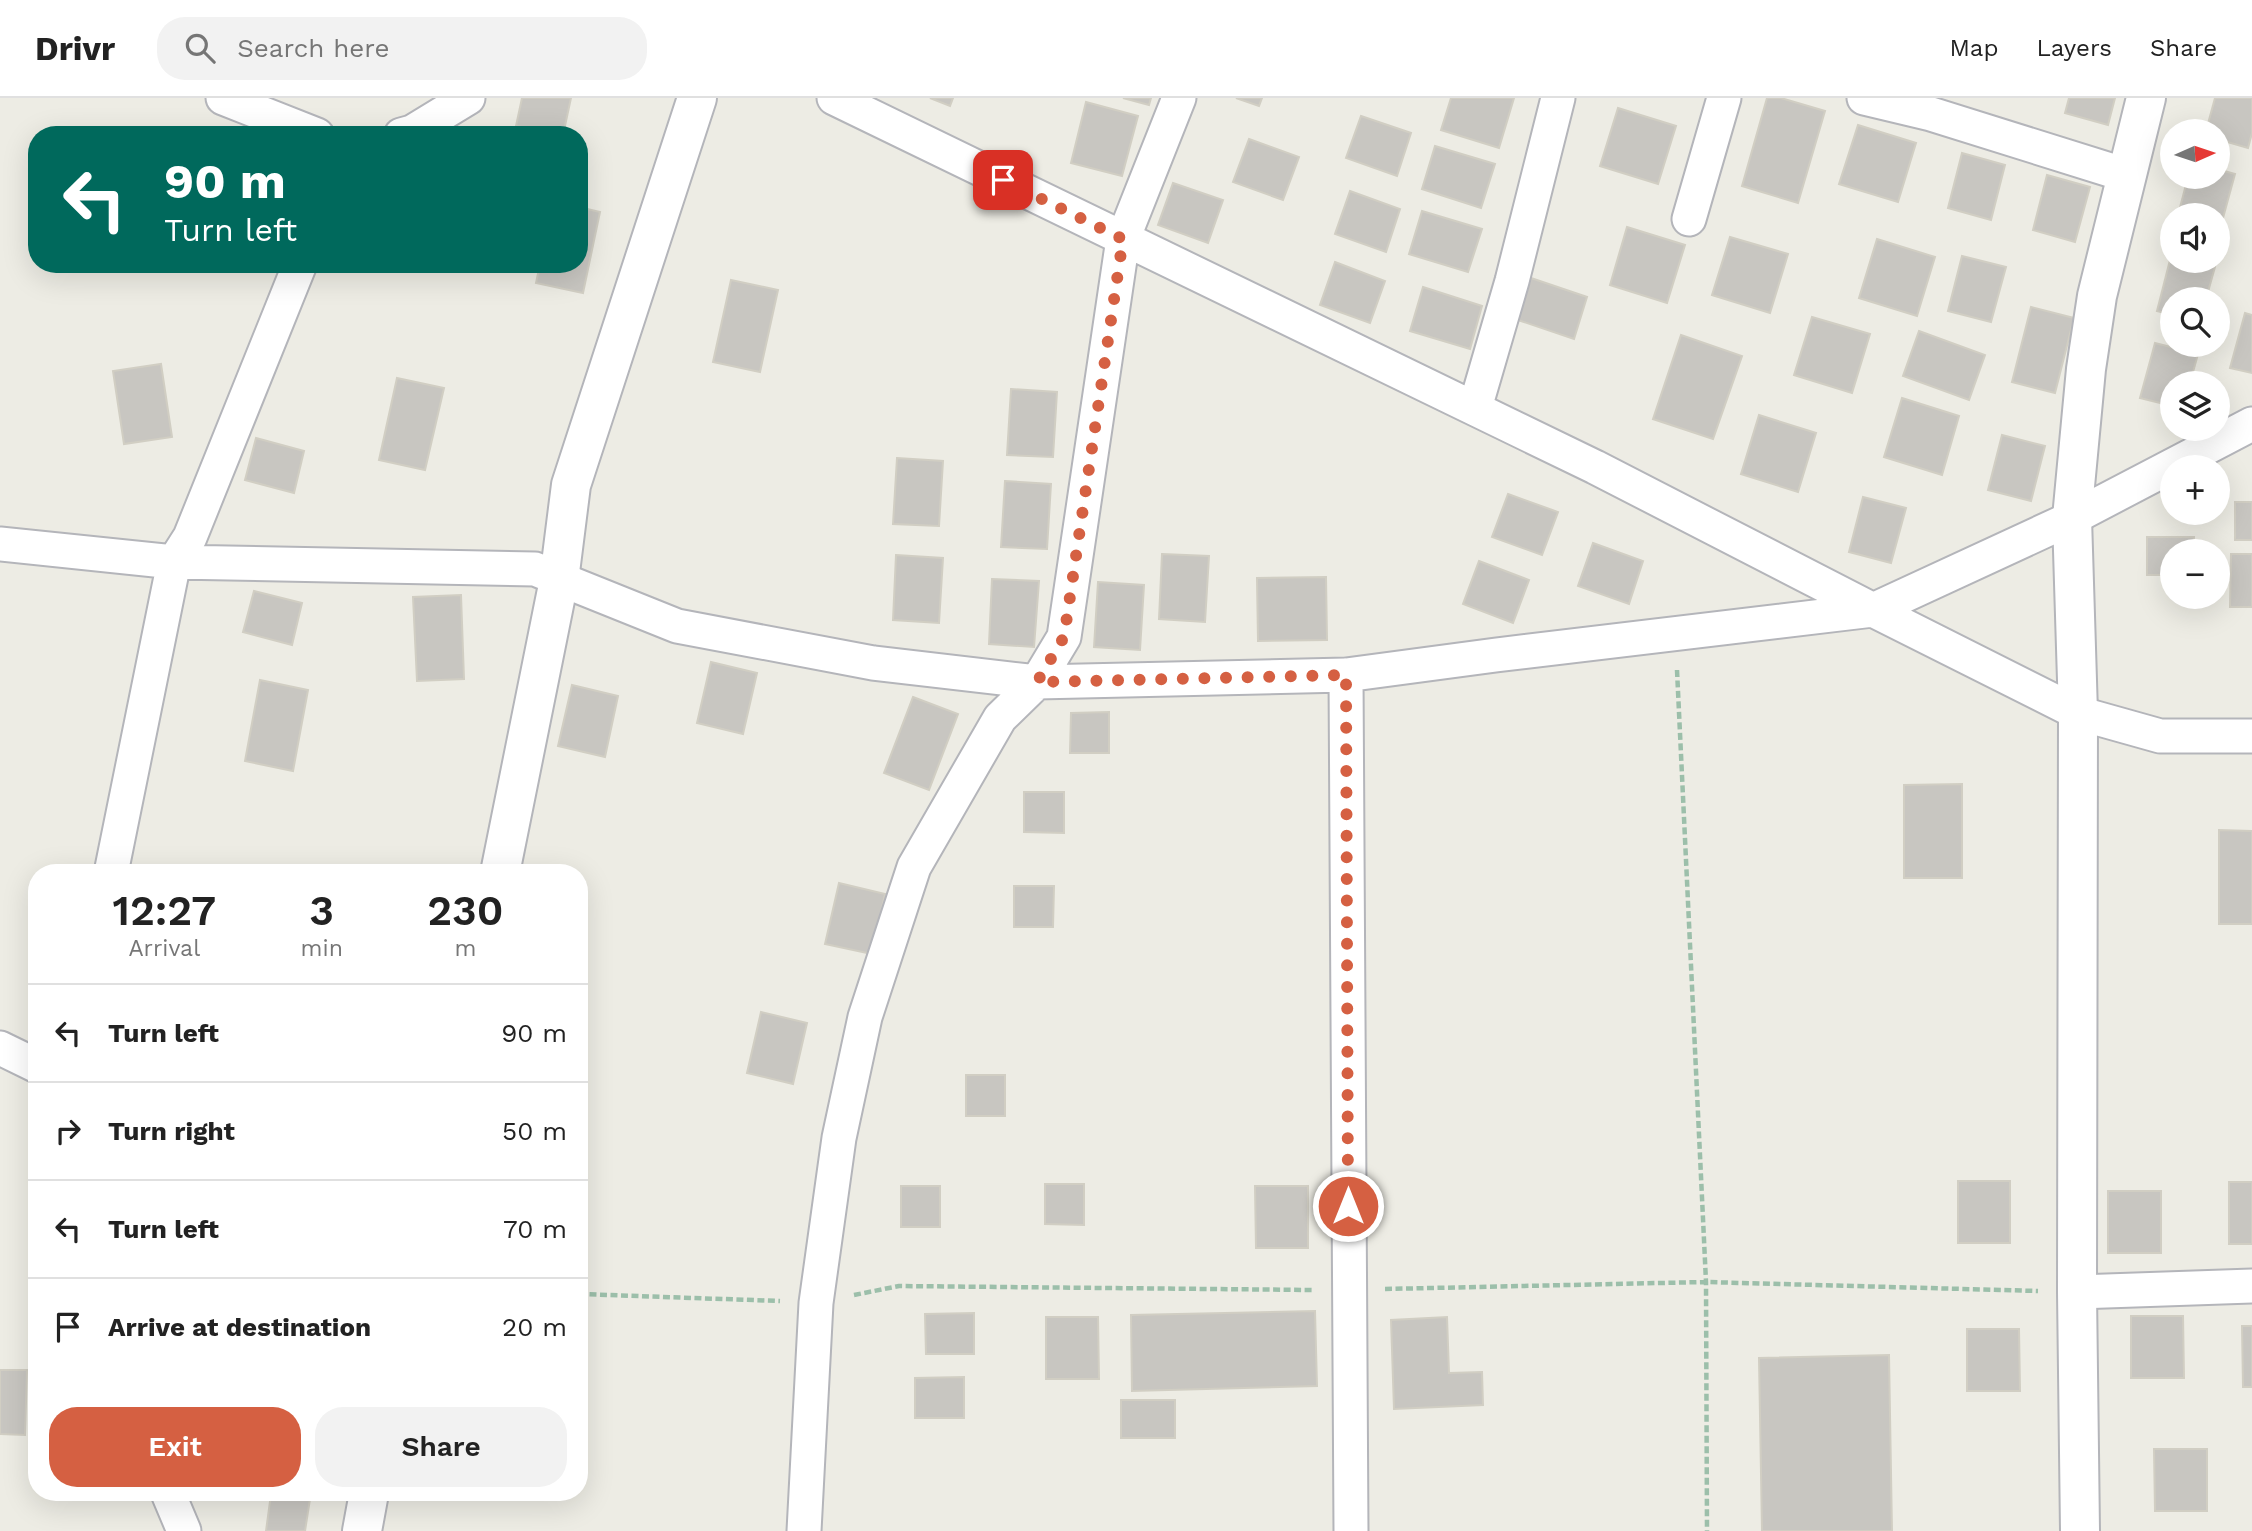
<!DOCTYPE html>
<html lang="en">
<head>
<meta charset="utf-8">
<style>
  :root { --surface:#fff; --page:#f2f2f2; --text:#222; --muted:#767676; --line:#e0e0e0; --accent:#d56042 }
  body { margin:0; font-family:"Work Sans",sans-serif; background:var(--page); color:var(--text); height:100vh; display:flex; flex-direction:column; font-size:26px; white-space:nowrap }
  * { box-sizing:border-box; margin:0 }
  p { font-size:23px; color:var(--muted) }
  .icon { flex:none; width:38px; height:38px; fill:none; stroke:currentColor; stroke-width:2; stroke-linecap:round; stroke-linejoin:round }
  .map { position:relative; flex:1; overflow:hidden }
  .details { position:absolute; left:28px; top:766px; width:560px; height:637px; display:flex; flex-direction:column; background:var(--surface); border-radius:28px; box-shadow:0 7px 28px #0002 }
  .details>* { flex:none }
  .guide { position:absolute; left:28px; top:28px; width:560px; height:147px; border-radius:28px; box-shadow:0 7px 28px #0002; background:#00695c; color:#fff; overflow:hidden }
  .needle { width:46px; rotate:87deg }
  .controls { position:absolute; left:2160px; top:21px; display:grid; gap:14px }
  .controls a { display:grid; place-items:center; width:70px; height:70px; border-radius:50%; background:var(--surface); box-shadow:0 7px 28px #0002; font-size:35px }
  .pin { position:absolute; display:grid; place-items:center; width:60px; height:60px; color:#fff; margin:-30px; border-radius:14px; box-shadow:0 4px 10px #0006 }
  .me { position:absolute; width:77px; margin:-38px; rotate:0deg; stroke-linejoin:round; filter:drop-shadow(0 0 5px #0008) }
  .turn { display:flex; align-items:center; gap:24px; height:147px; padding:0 21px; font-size:32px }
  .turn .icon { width:91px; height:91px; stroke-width:2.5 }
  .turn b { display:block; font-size:49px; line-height:60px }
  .eta { display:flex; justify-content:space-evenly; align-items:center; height:119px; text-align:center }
  .eta b { font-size:42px; font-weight:600; line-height:49px }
  .action { display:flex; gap:14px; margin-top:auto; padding:14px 21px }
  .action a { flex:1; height:80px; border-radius:28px; background:var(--accent); color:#fff; font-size:28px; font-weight:600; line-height:80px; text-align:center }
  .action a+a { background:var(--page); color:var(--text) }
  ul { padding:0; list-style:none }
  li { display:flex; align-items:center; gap:21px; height:98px; padding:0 21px; border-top:2px solid var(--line) }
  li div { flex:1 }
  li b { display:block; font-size:26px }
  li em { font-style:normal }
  header { display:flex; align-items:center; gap:42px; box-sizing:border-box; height:98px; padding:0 35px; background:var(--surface); border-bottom:2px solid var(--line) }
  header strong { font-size:33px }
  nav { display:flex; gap:38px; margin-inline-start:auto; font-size:24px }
  .search { width:490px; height:63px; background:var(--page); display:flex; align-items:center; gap:18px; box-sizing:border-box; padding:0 24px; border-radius:28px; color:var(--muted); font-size:26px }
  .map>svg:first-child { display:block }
</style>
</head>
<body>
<header>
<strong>Drivr</strong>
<div class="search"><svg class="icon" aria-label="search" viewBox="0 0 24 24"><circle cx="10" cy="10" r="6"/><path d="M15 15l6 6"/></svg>Search here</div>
<nav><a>Map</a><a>Layers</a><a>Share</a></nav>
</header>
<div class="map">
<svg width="2252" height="1433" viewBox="0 0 2252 1433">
  <rect width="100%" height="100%" fill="#edece4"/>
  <path fill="#c8c6c1" stroke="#d1cec3" stroke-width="2" d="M522,0H571L563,37L516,28Z
    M930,0H953L950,8Z
    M1123,0H1151L1149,7Z
    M1236,0H1262L1259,8Z
    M1451,0H1514L1499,50L1441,32Z
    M1767,0H1781L1825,13L1798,105L1742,88Z
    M2069,0H2115L2108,27L2065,15Z
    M2215,0H2252V35L2248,50L2217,41V33H2206Z
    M1086,4L1138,18L1122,78L1071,65Z
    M1618,10L1676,28L1658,86L1600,68Z
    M1361,18L1411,35L1397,78L1346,60Z
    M1858,27L1916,45L1898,104L1839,86Z
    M1249,41L1299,59L1283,102L1233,84Z
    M1435,48L1495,66L1481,110L1422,91Z
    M1962,55L2005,67L1991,122L1948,110Z
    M2217,71L2235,76L2220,131L2217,130V117H2178L2188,79H2217Z
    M2047,77L2090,89L2075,144L2033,132Z
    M1173,85L1223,102L1208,145L1158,127Z
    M1350,93L1400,111L1386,154L1335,136Z
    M579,109L600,114L583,195L536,185L540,166H579Z
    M1422,113L1482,131L1468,174L1409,156Z
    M1627,129L1685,147L1667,205L1610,187Z
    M1730,139L1788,156L1770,215L1712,197Z
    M1877,141L1935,159L1917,218L1859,200Z
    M1962,158L2006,169L1991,224L1948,213Z
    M2171,158L2172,163H2191L2215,169L2206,201H2172V217L2157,213Z
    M1335,164L1385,183L1370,225L1320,207Z
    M1531,180L1587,199L1574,241L1518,222Z
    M731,182L778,192L760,274L713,264Z
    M1423,189L1482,208L1470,251L1410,233Z
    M2031,209L2074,220L2055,295L2012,284Z
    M2245,215L2252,217V275L2230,270Z
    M1812,219L1870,236L1852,295L1794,277Z
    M1919,233L1985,257L1969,302L1903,278Z
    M1681,237L1742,258L1713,341L1653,321Z
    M2155,245L2198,256L2190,285H2172V308L2140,300Z
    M161,266L172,339L124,346L113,273Z
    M397,280L444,290L425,372L379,362Z
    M1011,291L1057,294L1053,359L1007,357Z
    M1902,300L1959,318L1942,377L1884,359Z
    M1759,317L1816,335L1798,394L1741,376Z
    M2002,337L2045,348L2031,403L1988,392Z
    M256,340L304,353L294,395L245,382Z
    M897,360L943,363L939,428L893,426Z
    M1005,383L1051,386L1047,451L1001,449Z
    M1508,396L1558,414L1542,457L1492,439Z
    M1863,399L1906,410L1891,465L1849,454Z
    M2235,404H2252V442H2235Z
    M2147,439H2194L2193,453H2172V477H2147Z
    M1593,445L1643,463L1629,506L1578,488Z
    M1162,456L1209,458L1205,524L1159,521Z
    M2231,456H2252V509H2230Z
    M896,457L943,460L939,525L893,522Z
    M1479,463L1529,482L1513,525L1463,506Z
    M1326,479L1327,542L1258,543L1257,480Z
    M992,481L1039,483L1034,549L989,546Z
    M1098,484L1144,487L1140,552L1094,549Z
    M254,493L302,505L292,547L243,534Z
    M461,497L464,581L417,583L413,499Z
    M711,564L757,575L743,636L697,625Z
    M260,582L308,592L293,673L245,663Z
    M572,587L618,598L605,659L558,648Z
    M913,599L958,616L929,692L884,675Z
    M1109,614V655H1070L1071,615Z
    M1962,686V780H1904V687Z
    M1024,694H1064V735L1024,734Z
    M2219,732L2252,733V826H2219Z
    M839,785L885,796L872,856L825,846Z
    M1014,788H1054L1053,829H1014Z
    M761,914L807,925L793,986L747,975Z
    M966,977H1005V1018H966Z
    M1958,1083H2010V1145H1958Z
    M2229,1084H2252V1146H2229Z
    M1045,1086H1084V1127L1045,1126Z
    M901,1088H940V1129H901Z
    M1255,1088H1308V1150H1256Z
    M2108,1093H2161V1155H2108Z
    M1315,1213L1317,1288L1132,1293L1131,1217Z
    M974,1215V1256H926L925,1216Z
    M2131,1218H2183L2184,1280H2131Z
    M1046,1219H1098L1099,1281H1046Z
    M1447,1219L1449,1275L1482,1274L1483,1307L1394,1311L1391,1222Z
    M2242,1228H2252V1289H2243Z
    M1967,1231H2019L2020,1293H1967Z
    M1889,1257L1892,1433H1762L1759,1260Z
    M0,1272H27L25,1337L0,1336Z
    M964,1279V1320H915V1280Z
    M1121,1302H1175V1340H1121Z
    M2154,1351H2207V1413H2155Z
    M271,1396L310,1401L305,1433H266Z"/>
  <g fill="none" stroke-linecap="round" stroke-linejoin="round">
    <defs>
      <path id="minor" d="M223,0L317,37
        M834,0L1595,369L1873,512L2078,615L2160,638H2252
        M1864,0L1931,16L2126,77
        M401,37L412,34L468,0
        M1689,121L1724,0
        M1475,310L1512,183L1558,0
        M0,446L174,464L535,471L677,528L873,565L1037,584L1346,577L1496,557L1873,512L2072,420L2252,326
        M1346,577L1351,1433
        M111,775L174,464L190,439L300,166
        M0,950L37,968
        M2077,1194L2252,1188
        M168,1395L184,1433
        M804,1433L816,1205L839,1040L865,919L914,769L1000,620L1037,584L1064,539L1123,141L1179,0"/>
      <path id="tertiary" d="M500,775L559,482L571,387L697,0
        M362,1433L369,1395
        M2080,1433L2077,1194L2078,615L2072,420L2086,271L2097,198L2146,0"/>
    </defs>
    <use href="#minor" stroke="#b4b5ba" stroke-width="37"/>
    <use href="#tertiary" stroke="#b4b5ba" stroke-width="42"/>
    <path stroke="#9cbfaa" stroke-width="4.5" stroke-dasharray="7 3.5" stroke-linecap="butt" d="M1677,572L1706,1184L1707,1433
      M1385,1191L1706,1184L2038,1193
      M579,1196L780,1203
      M854,1197L899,1188L1314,1192"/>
    <use href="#minor" stroke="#fff" stroke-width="33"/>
    <use href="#tertiary" stroke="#fff" stroke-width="38"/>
  </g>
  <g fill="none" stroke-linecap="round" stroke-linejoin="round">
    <path stroke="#d56042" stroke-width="12" stroke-dasharray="0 21.6" d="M1003,82L1123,141L1064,539L1037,584L1346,577L1348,1108"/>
  </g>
</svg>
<div class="controls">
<a><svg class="needle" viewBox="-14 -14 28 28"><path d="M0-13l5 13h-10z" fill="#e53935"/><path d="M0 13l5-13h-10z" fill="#767676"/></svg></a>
<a><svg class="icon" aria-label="sound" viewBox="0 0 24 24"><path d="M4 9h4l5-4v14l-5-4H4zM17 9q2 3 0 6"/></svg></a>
<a><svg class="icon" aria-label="search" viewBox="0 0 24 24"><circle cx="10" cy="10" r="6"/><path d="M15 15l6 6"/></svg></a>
<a><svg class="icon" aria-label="layers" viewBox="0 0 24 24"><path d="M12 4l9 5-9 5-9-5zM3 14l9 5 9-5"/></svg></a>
<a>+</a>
<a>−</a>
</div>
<div class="pin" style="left:1003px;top:82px;background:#d93025"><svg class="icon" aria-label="arrive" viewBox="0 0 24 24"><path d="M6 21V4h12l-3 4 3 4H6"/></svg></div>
<svg class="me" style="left:1348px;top:1108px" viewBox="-20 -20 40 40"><circle r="17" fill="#d56042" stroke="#fff" stroke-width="3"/><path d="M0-11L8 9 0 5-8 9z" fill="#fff"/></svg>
<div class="guide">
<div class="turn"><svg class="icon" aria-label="left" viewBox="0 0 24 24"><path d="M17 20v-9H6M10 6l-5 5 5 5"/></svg><div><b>90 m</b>Turn left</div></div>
</div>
<section class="details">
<div class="eta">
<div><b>12:27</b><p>Arrival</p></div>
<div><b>3</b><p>min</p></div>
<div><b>230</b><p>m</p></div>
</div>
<ul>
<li><svg class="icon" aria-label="left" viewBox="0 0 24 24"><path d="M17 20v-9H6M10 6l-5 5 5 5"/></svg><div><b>Turn left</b></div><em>90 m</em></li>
<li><svg class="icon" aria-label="right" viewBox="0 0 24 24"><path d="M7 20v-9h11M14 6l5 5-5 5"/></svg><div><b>Turn right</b></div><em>50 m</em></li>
<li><svg class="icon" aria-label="left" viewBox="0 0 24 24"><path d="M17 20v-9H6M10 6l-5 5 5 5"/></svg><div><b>Turn left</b></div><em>70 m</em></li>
<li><svg class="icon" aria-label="arrive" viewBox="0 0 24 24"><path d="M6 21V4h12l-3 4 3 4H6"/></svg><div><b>Arrive at destination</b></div><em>20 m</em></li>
</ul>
<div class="action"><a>Exit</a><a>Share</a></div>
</section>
</div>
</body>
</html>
